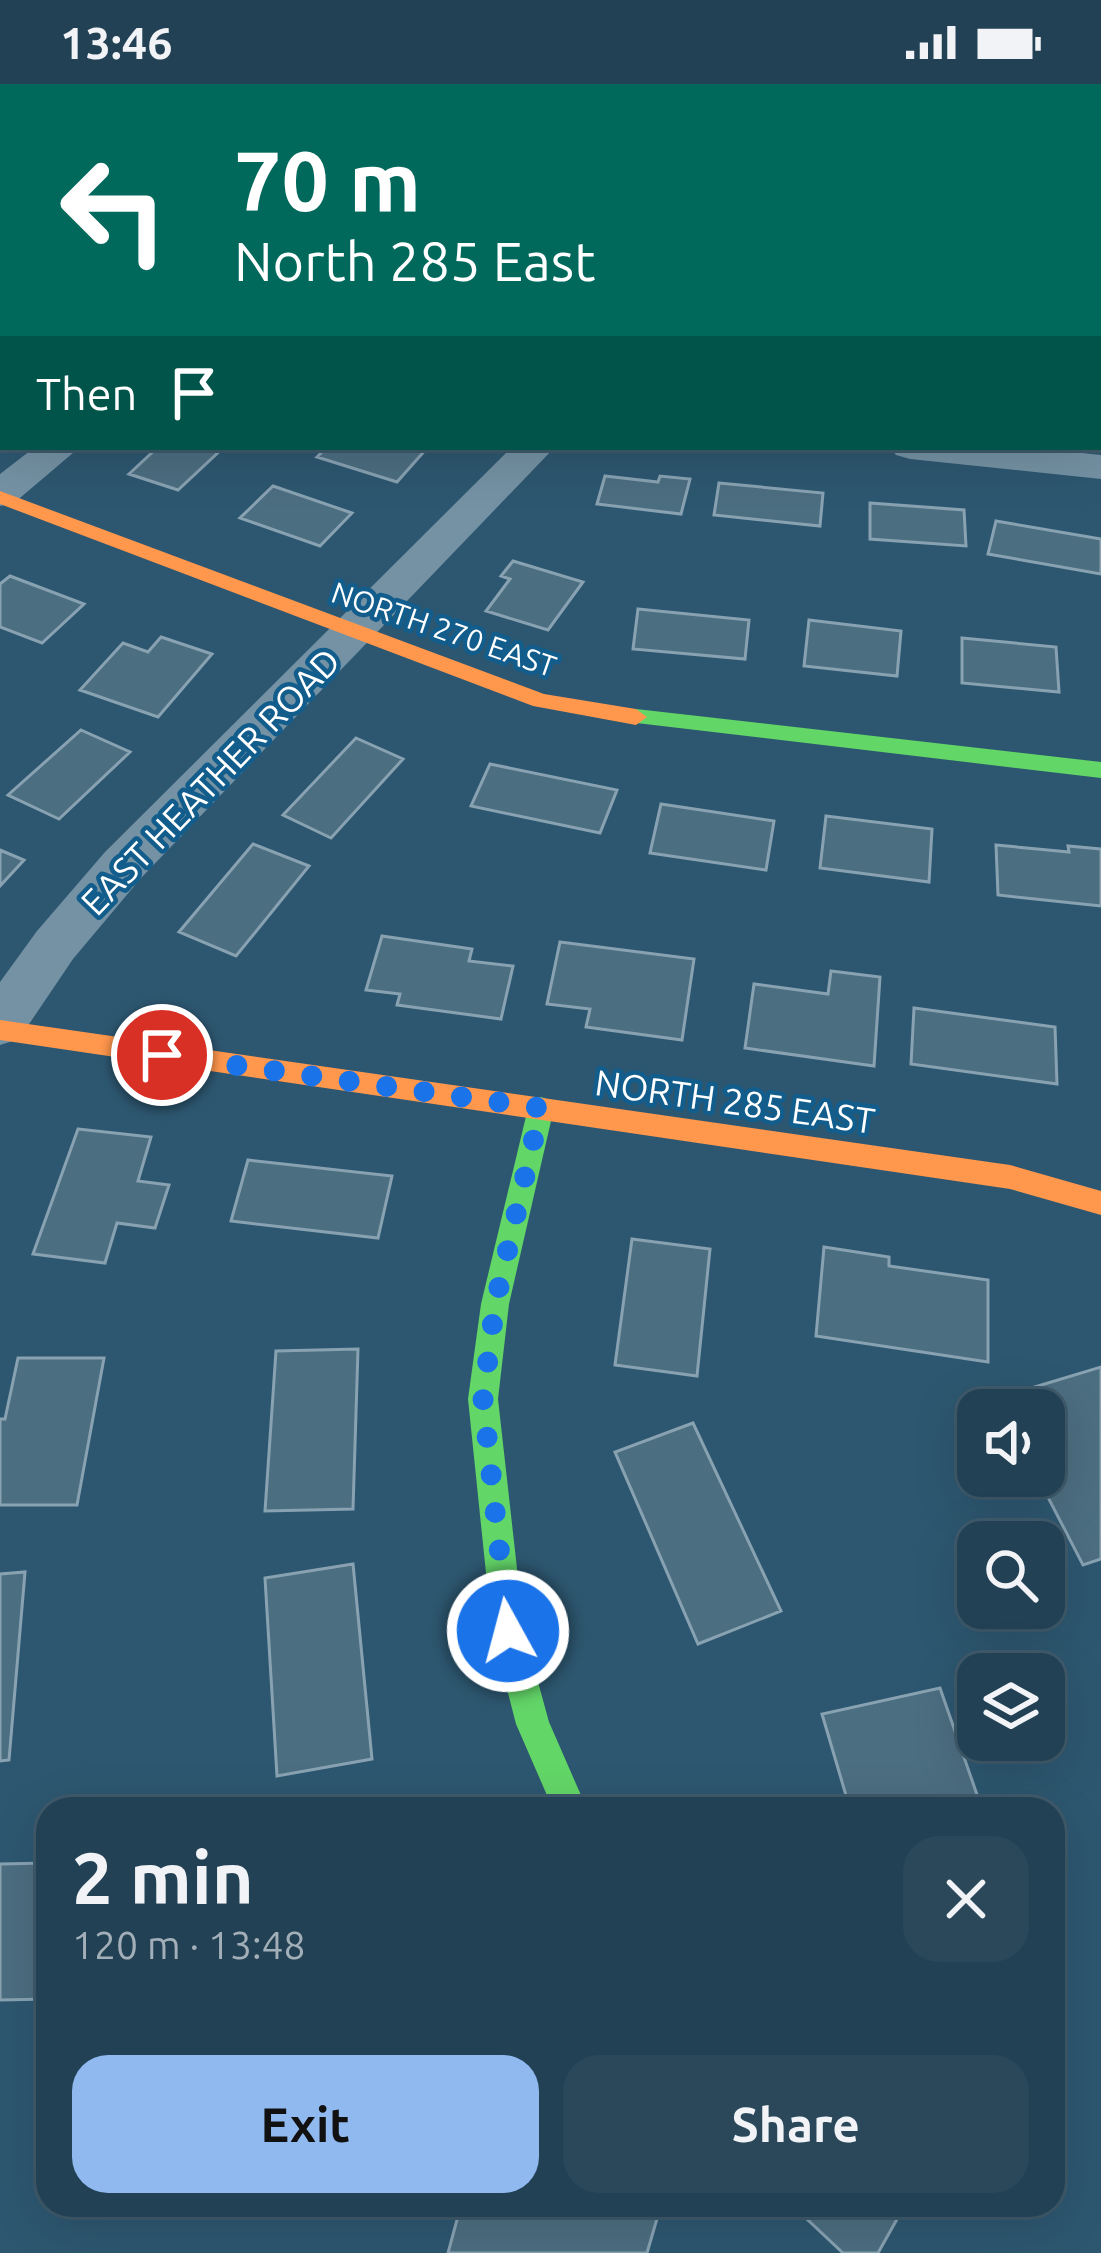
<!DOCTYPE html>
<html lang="en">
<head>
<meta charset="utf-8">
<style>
  :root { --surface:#224154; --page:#2a485a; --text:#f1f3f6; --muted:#a2afb8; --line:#3f5a6b; --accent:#90b9f0 }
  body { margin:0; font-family:Ubuntu,sans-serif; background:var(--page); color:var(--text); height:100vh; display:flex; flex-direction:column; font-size:45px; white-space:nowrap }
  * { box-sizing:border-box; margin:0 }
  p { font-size:39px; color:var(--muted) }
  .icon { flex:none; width:66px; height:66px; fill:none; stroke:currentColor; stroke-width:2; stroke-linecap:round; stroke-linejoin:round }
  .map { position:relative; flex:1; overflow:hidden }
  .side { position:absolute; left:36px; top:1713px; width:1029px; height:420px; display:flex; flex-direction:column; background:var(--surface); border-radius:36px; box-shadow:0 12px 48px #0002,0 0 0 3px var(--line) }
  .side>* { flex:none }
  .banner { position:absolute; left:0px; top:0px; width:1101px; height:366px; box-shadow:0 12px 48px #0002,0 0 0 3px var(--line); background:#00695c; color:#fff; overflow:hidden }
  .fabs { position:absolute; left:957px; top:1305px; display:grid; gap:24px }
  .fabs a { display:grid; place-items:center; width:108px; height:108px; border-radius:24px; background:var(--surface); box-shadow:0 12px 48px #0002,0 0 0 3px var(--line); font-size:60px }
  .pin { position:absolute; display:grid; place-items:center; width:102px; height:102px; color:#fff; margin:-51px; border:6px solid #fff; border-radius:50%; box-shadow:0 3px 12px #0007 }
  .me { position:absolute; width:132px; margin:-66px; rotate:353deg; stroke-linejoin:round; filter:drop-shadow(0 0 9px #0008) }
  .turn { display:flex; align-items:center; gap:42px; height:252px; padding:0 36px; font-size:54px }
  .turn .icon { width:156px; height:156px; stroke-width:2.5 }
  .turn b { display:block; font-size:84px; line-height:102px }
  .then { display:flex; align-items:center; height:114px; padding:0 36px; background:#0003; gap:24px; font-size:45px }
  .round { display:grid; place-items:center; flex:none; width:126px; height:126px; border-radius:36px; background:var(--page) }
  .head { display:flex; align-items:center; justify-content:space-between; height:204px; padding:0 36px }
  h1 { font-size:72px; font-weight:700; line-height:90px }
  .button { display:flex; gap:24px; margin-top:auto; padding:24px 36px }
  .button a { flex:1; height:138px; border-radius:36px; background:var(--accent); color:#111; font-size:48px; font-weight:700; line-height:138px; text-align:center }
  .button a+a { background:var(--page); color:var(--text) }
  .status { display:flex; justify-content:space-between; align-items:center; height:84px; padding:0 60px; background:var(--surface); direction:ltr }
  .status svg { height:33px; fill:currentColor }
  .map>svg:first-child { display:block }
</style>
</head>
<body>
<div class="status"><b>13:46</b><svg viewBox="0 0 49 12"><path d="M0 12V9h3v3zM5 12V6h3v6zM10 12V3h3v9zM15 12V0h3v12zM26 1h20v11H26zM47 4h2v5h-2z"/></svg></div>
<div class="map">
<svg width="1101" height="2169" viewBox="0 0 1101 2169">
  <rect width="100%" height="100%" fill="#2d5770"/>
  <path fill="#4c6e81" stroke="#88a2b2" stroke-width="3" d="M158,363H224L178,406L129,390Z
    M327,363H428L397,398L317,373Z
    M605,392L658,398L660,392L690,395L681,430L597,420Z
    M719,399L823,409L820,442L714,431Z
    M273,402L352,429L320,462L240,434Z
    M870,419L964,426L966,462L870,455Z
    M996,437L1101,455V490L988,470Z
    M513,477L583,498L548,546L486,527L510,495L501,492Z
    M10,492L84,520L42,559L0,543V500Z
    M638,525L749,536L745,575L633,565Z
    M809,536L901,547L897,592L804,582Z
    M161,553L212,570L158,633L80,606L123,559L148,568Z
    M962,554L1056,563L1059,608L962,599Z
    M81,646L130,668L59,735L8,711Z
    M356,654L403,675L331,754L283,731Z
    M490,680L617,706L600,749L471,722Z
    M661,720L774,737L766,786L650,769Z
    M826,732L932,745L929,798L820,784Z
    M253,760L309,782L236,872L179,848Z
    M996,761L1069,768L1068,762L1101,765V822L998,811Z
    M0,766L24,776L0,802Z
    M382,852L472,865L469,877L513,882L501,935L397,921L400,910L366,906Z
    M560,858L694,875L682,956L586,943L590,925L547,920Z
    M831,887L880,893L874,982L745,964L754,900L828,910Z
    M914,924L1055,943L1057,1000L911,980Z
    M78,1045L151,1053L138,1097L169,1101L155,1144L117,1139L105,1179L33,1170Z
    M248,1076L392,1092L378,1154L231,1137Z
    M632,1155L710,1165L697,1292L615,1281Z
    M824,1163L889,1173V1182L988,1196V1278L816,1252Z
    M358,1265L353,1425L265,1427L276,1267Z
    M18,1274H104L77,1421H0V1335H5Z
    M1101,1283V1475L1083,1481L1037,1392H1044V1326H1004L998,1314Z
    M693,1339L781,1527L698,1560L615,1368Z
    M353,1480L372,1675L277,1692L265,1494Z
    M25,1488L9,1676L0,1677V1490Z
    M940,1604L982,1725H850L822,1630Z
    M48,1779V1915L0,1916V1780Z
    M461,2121H661L647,2169H448Z
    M792,2121H905L878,2169H843Z"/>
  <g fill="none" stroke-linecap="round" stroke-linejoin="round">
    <path stroke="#7492a4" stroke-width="4.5" stroke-dasharray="3 6" stroke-linecap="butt" d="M0,44L3,40"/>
    <path fill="#7492a4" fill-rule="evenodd" d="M35,363H80L14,419L0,422V390Z
      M512,363H555L141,794L73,875L19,955L0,961V898L37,847L105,768Z
      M890,363H1025L1101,371V395L910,375L896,371Z"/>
    <path fill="#63d668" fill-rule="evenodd" d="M636,625L1101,678V694L628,638V628Z
      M541,1013L550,1016L554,1024L509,1220L498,1315L524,1547L549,1638L587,1725H553L516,1640L492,1547L468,1315L481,1220L528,1024L532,1016Z"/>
    <path fill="#ff974d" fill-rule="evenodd" d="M0,407L544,610L636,625L647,633L636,641L533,622L0,420Z
      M0,936L1010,1081L1101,1107V1131L1010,1105L0,956Z"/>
  </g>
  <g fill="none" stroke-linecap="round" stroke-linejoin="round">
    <path stroke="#1a73e8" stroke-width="21" stroke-dasharray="0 37.8" d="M162,971L541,1024L495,1220L483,1315L508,1547"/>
  </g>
  <g text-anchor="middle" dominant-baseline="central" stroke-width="9" stroke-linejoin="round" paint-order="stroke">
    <g font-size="30" fill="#fff" stroke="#125d8b">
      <text transform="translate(444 545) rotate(19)">NORTH 270 EAST</text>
    </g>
    <g font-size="36" fill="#fff" stroke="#125d8b">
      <text transform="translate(210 697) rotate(-46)">EAST HEATHER ROAD</text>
      <text transform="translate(735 1017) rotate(8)">NORTH 285 EAST</text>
    </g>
  </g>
</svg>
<div class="fabs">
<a><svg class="icon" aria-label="sound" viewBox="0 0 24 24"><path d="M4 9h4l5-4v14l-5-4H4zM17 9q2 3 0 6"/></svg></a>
<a><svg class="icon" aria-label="search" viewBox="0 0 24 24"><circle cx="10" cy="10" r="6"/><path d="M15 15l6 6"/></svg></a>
<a><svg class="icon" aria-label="layers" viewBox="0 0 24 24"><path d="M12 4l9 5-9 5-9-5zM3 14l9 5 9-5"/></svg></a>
</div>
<div class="pin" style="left:162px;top:971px;background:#d93025"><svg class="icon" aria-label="arrive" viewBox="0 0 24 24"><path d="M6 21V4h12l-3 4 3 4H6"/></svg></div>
<svg class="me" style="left:508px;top:1547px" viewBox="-20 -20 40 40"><circle r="17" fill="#1a73e8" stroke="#fff" stroke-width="3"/><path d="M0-11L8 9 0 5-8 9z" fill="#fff"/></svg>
<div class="banner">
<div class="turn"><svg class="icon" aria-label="left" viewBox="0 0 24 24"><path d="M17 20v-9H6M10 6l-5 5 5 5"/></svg><div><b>70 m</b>North 285 East</div></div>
<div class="then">Then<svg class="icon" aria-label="arrive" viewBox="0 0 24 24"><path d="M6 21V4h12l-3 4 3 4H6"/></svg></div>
</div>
<section class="side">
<div class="head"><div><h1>2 min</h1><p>120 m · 13:48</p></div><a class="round"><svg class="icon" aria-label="close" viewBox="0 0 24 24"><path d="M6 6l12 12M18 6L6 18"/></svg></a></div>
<div class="button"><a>Exit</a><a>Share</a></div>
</section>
</div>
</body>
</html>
